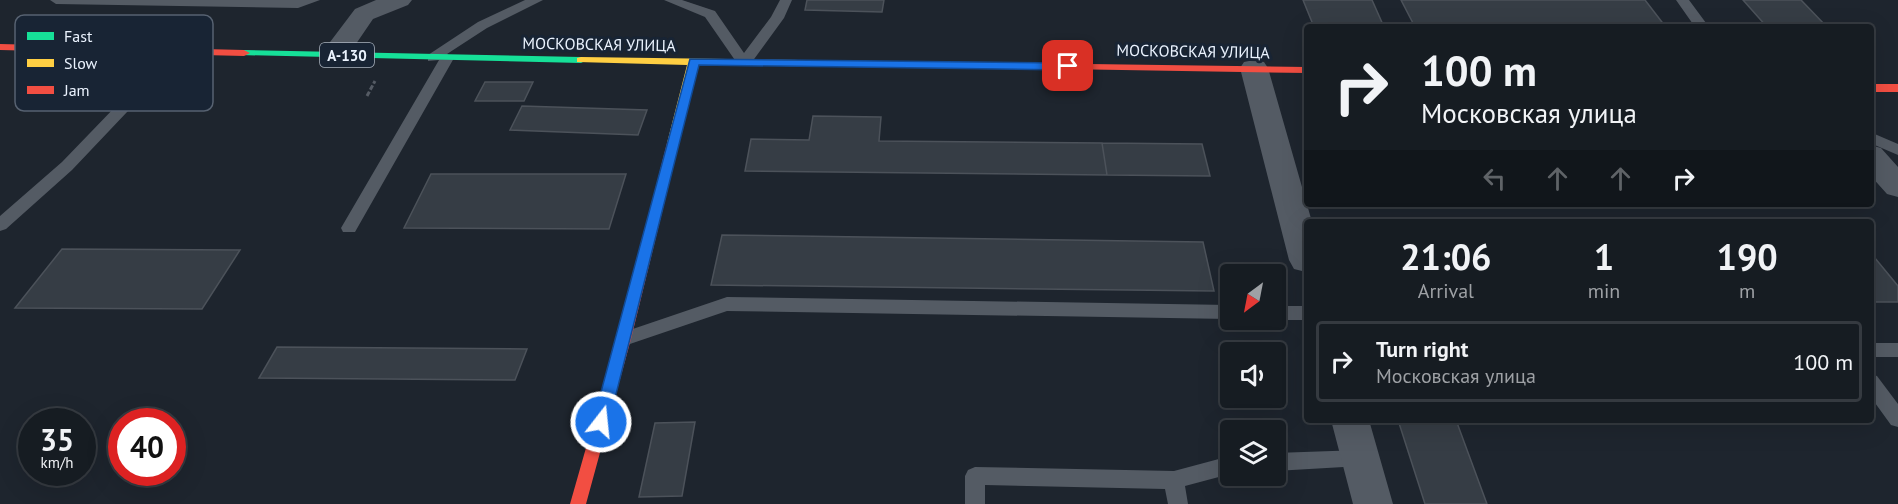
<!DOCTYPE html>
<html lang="en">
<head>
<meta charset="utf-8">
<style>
  :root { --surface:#161c22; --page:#1f252a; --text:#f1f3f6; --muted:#9ea1a5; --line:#353a40 }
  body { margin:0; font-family:"PT Sans",sans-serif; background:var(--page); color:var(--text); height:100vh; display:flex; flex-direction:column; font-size:22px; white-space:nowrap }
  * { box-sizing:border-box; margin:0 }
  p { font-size:20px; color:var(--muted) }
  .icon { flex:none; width:33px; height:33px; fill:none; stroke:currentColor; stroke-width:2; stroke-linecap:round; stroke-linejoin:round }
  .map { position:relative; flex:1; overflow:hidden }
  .drawer { position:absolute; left:1304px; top:219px; width:570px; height:204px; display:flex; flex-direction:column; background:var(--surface); border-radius:6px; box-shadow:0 6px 24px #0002,0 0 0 2px var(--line) }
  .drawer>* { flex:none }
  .top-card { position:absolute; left:1304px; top:24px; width:570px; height:183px; border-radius:6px; box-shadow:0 6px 24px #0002,0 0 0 2px var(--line); background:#161c22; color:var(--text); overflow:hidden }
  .needle { width:39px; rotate:212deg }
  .controls { position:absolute; left:1220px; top:264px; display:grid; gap:12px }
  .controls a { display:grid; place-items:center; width:66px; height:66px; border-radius:6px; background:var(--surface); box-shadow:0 6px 24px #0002,0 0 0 2px var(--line); font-size:30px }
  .speed { position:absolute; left:18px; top:408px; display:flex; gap:12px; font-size:30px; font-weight:700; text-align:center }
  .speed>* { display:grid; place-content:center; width:78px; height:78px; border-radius:50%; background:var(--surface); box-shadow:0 6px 24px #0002,0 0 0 2px var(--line); line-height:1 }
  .speed small { font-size:15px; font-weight:400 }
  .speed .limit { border:9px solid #d22; background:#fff; color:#111 }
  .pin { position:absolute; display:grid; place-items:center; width:51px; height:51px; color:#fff; margin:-26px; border-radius:12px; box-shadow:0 3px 9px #0006 }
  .me { position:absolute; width:66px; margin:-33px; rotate:16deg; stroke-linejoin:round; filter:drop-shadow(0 0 4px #0008) }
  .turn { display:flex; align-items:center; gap:21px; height:126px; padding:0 18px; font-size:27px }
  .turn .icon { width:78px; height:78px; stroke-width:2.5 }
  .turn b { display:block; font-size:42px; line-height:51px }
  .lanes { display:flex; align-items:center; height:57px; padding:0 18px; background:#0003; justify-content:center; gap:30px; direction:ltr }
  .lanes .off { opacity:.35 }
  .eta { display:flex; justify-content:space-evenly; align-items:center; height:102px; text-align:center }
  .eta b { font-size:36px; font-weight:600; line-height:42px }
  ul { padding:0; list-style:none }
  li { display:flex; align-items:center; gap:18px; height:81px; margin:0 12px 9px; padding:0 6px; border:3px solid var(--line); border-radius:6px }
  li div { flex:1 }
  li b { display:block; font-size:22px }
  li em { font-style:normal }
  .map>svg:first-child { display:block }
</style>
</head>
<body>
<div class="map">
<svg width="1898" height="504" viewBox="0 0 1898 504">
  <rect width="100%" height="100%" fill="#1e252e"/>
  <path fill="#363d45" stroke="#4c525a" stroke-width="1.5" d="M807,0H884L882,12L805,10Z
    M1303,0H1372L1384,27H1314Z
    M1401,0H1645L1665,26L1451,23L1453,27H1415Z
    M1743,0H1801L1827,27H1767Z
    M485,82H533L524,101H475Z
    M522,106L647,110L638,135L510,130Z
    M813,116L881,117L879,141L1102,143L1107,175L745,171L751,139L809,140Z
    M1102,143L1202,144L1210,176L1107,175Z
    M431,174H626L609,229L404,228Z
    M722,235L1203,242L1214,291L711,285Z
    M62,249L240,250L202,309L15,308Z
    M1870,252L1898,286V302H1870Z
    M277,347L527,349L515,380L259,378Z
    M1398,420H1456L1487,504H1425Z
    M695,422L682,496L639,497L655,423Z"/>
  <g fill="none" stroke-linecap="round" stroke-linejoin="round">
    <path stroke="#555b64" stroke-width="3" stroke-dasharray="5 2" stroke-linecap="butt" d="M367,96L375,81"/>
    <path fill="#545b64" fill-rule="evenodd" d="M50,0H320L298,8L56,4Z
      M525,0H543L487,28L447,54L454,58L355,232H343L341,228L439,60L428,61V55L478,22Z
      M664,0H682L715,11L744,53L771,17L780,0H792L784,18L749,66H739L705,17Z
      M1676,0H1689L1709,27H1695Z
      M178,46L185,50L183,53L72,170L6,229L0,231V216L62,162L173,47Z
      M1870,132L1898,144V155L1870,143Z
      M727,297L1230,305V319L727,311L624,346L618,344L615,339L618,334Z
      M1275,306H1306V320H1274Z
      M1870,343H1898V357H1870Z
      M1870,374L1877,376L1898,404V427L1891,425L1870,396Z
      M1361,450L1368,452L1371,458L1368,464L1361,466L1275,471V453Z
      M1230,456V474L1185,486L1188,504H1168L1165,489L985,485V504H965V476L968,470L975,467L1174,471Z"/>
    <path fill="#545b64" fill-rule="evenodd" d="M376,0H412L408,5L373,19L345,60L335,62L325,60L321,54L355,9Z
      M1254,60L1264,62L1268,68L1312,222H1306V272L1294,269L1289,260L1240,68L1244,62Z
      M1870,145L1881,148L1898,167V197L1887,194L1870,175Z
      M1331,420H1369L1393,504H1353Z"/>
    <path fill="#16e098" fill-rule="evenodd" d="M244,50L581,57L587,60L581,63L240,55L238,53Z"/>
    <path fill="#ffcf43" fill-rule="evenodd" d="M581,57L946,62L952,65L946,68L699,65L679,143L673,147L667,143L687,65L577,62V58Z"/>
    <path fill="#f24e42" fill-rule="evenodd" d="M0,44L244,50L250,53L244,56L0,50Z
      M946,62L1306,67V73L942,67L940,65Z
      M1870,84H1898V92H1870Z
      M673,139L679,143L631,339L586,504H570L617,339L667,143Z"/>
  </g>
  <path fill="#1a73e8" stroke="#114b97" stroke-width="1.5" d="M690,59L1068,63L1074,66L1068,70L699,65L609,422L606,426H595L593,422Z"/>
  <g text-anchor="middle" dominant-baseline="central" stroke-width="6" stroke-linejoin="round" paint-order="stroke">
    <rect fill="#182434" stroke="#acb5c1" stroke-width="1.5" x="320" y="43" width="54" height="24" rx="4.5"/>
    <g font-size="15" font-weight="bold" fill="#ebf3fe">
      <text x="347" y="55">А-130</text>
    </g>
    <g font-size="16" fill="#ebf3fe" stroke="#182434">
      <text transform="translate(599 44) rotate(1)">МОСКОВСКАЯ УЛИЦА</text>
      <text transform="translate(1193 51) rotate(1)">МОСКОВСКАЯ УЛИЦА</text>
    </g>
  </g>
  <rect x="15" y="15" width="198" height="96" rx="9" fill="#182434" stroke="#576271" stroke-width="1.5"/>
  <rect x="27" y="32" width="27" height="8" fill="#16e098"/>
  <rect x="27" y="59" width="27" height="8" fill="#ffcf43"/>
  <rect x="27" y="86" width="27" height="8" fill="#f24e42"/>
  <g font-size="16" fill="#ebf3fe">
    <text x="64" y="42">Fast</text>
    <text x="64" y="69">Slow</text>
    <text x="64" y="96">Jam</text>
  </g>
</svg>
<div class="controls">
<a><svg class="needle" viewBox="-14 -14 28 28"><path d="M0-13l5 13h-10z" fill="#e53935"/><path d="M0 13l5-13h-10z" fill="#9ea1a5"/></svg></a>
<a><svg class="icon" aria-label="sound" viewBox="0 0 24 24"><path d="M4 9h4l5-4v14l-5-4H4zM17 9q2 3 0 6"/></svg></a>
<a><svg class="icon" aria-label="layers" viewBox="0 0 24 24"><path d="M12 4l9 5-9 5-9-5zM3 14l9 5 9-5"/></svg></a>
</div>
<div class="speed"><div>35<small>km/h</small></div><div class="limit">40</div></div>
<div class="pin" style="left:1068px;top:66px;background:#d93025"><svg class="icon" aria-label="arrive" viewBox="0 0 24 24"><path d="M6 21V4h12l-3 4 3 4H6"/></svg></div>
<svg class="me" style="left:601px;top:422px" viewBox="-20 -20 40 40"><circle r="17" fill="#1a73e8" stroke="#fff" stroke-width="3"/><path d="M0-11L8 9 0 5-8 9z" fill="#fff"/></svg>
<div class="top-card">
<div class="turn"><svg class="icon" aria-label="right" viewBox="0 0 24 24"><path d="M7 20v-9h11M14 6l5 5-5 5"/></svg><div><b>100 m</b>Московская улица</div></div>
<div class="lanes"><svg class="icon off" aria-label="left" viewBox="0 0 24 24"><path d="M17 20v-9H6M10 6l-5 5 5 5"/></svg><svg class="icon off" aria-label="ahead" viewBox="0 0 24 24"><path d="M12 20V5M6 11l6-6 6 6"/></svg><svg class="icon off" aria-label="ahead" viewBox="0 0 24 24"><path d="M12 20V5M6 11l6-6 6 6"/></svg><svg class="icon" aria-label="right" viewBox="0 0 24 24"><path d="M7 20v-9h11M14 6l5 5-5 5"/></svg></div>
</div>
<section class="drawer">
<div class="eta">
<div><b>21:06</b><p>Arrival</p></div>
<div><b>1</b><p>min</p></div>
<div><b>190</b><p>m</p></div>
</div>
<ul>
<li><svg class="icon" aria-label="right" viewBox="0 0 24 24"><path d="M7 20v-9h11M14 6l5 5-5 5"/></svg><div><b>Turn right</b><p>Московская улица</p></div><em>100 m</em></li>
</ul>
</section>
</div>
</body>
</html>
